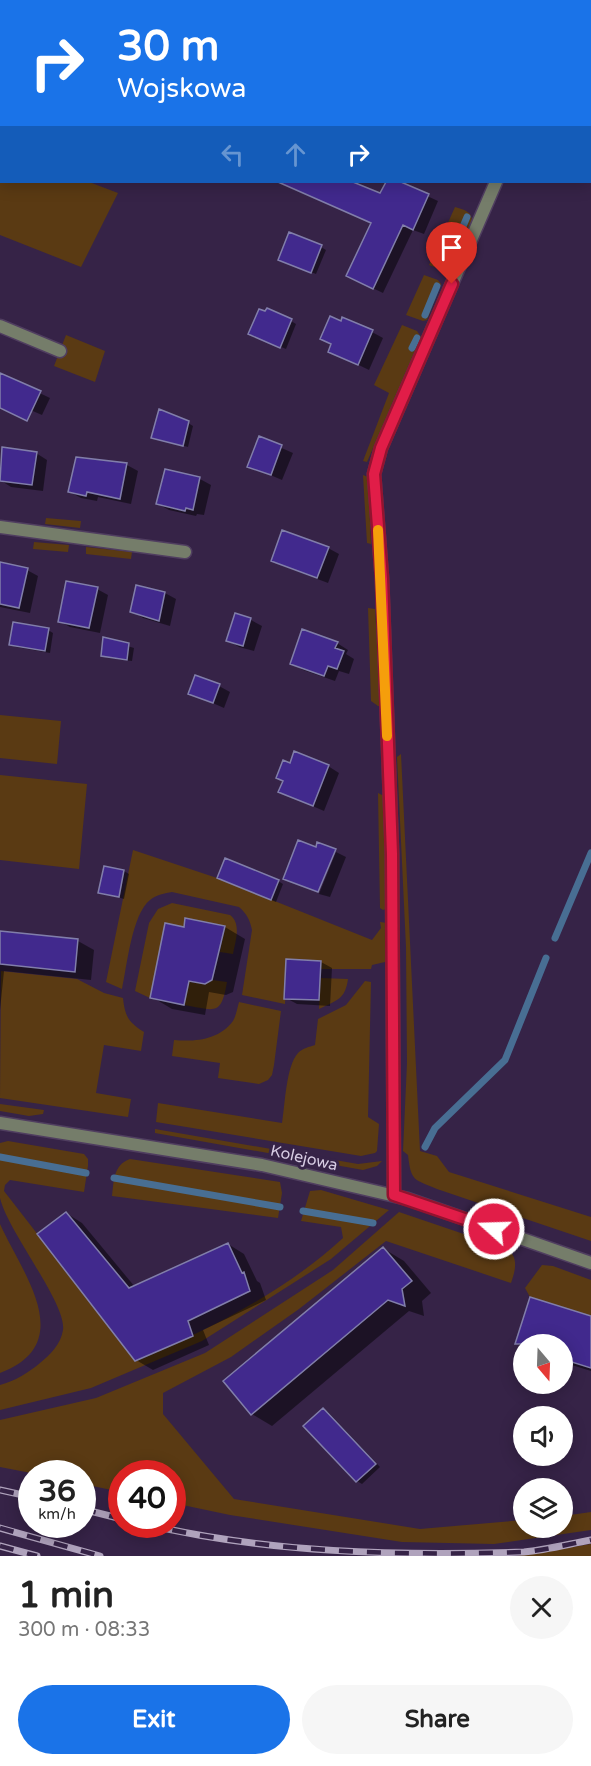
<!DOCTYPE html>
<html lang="en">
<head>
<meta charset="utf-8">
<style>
  :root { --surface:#fff; --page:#f6f6f6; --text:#222; --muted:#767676; --accent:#1a73e8 }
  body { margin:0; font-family:"Varela Round",sans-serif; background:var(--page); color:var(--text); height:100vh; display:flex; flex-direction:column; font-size:22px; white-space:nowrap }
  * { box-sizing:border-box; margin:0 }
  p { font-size:20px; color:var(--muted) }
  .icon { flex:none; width:33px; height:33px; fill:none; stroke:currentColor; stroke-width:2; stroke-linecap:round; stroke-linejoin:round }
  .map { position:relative; height:1556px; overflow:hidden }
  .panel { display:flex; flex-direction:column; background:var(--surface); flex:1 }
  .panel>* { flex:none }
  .top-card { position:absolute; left:0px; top:0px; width:591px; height:183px; box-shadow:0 3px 15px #0003; background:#1a73e8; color:#fff; overflow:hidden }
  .needle { width:39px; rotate:161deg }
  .tools { position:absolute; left:513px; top:1334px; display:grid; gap:12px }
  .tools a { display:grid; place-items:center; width:60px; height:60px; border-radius:50%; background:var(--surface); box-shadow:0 3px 15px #0003; font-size:30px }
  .speed { position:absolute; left:18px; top:1460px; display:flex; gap:12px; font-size:30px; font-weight:700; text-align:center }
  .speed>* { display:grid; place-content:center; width:78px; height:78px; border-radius:50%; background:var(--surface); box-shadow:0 3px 15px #0003; line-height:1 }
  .speed small { font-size:15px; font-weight:400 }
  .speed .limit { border:9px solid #d22; background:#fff; color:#111 }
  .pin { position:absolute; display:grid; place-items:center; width:51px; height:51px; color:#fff; margin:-62px -26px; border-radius:50% 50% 50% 0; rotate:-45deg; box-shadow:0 0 6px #0007 }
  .pin .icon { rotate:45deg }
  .me { position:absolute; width:66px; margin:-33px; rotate:290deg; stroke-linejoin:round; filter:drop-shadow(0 0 4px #0008) }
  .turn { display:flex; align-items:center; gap:21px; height:126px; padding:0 18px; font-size:27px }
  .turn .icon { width:78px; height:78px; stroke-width:2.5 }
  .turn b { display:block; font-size:42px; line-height:51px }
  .lanes { display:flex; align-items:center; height:57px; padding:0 18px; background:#0003; justify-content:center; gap:30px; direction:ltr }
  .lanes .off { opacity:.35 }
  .round { display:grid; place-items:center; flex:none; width:63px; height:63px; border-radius:32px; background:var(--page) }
  .head { display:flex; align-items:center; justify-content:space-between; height:102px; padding:0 18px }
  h1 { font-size:36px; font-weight:800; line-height:45px }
  .action { display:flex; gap:12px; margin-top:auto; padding:12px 18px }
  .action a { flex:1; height:69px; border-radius:36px; background:var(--accent); color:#fff; font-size:24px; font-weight:800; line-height:69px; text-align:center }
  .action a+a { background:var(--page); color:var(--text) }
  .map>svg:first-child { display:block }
</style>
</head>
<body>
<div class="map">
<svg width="591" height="1556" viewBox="0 0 591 1556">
  <rect width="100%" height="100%" fill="#362347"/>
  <path fill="#5a3a13" d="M0,145L2,182H89L118,193L81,267L0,235Z
    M455,207C464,210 472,211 472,221L450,269L445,271L429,265Z
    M424,275L438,280L441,284L427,320L423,321L406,315Z
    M402,325L417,331L421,337L367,462L363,461L389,393L374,385Z
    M66,335L105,351L95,382L54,366Z
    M363,475L368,477L371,544L367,543Z
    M46,518L81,521L80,528L45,524Z
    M34,542L69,545L68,552L33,549Z
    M86,547L132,552L131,559L86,554Z
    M368,608L375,609L381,706H378L371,701Z
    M0,715L61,721L57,764L0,758Z
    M401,754L420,1151L437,1156L449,1172L591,1217V1241L437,1189C414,1179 411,1182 408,1155L403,1151L407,1063L406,947L397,757Z
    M0,775L87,784L79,869L0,860Z
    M378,793L384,796L385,800L388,908L383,910L380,908Z
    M133,850L217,878L372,940L381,928L380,922L387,923L390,955L385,962L372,965L371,969H321V961L287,959L285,1004L242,995L252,930C250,920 247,914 239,907L172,892C165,893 156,895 150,900C132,914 127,966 122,989L106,982Z
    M172,903L230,915C242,924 235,942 233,954L220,952L225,926L186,918L184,927L165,923L150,998L135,991L149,923L158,909Z
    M1,971L77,979L104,993L123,998C125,1016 128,1022 144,1032L141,1051L104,1045L96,1093L131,1099L128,1117L0,1098Z
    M320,978L348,979C345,1000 337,1000 319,1009Z
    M212,980L227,982C221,1017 215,1010 184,1005L189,982L205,984Z
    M365,981L371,982L368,1117L379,1124L377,1151L375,1153L361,1156L156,1122L158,1103L282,1123C285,1105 286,1066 298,1053C303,1048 309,1047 315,1045L318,1019L346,1005Z
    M239,1002L281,1011L274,1065L272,1075L268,1080L259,1084L218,1078L220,1063L172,1056L174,1040C195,1042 219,1040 233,1021C236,1016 237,1009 239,1002Z
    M0,1104L44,1110L43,1114L29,1116L0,1111Z
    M155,1129L358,1164L382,1161L377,1166L363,1170L155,1133Z
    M8,1141L84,1154L88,1159V1166L84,1192L10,1180L5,1185L4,1191L136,1361C210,1329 283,1293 343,1238L341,1227L301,1221L310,1191L321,1190L389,1210L331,1259L202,1341L91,1388L0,1410V1385C15,1381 28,1373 40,1363C50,1355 61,1344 63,1330C67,1304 8,1232 0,1198C0,1183 0,1159 0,1143Z
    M130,1159L280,1182L282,1193L278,1218L112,1196C114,1181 113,1165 130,1159Z
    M399,1212L508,1249C519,1259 515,1271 511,1283L386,1241L299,1309L231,1357L163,1393V1414L234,1499L420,1529L523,1520L524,1527H562L563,1516L591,1512V1530L494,1544L402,1542L230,1515L173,1503L172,1473H122L121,1492L83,1484L82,1473H31L0,1467V1420L96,1398L205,1353L333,1270Z
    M0,1224C22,1273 79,1343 0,1373Z
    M542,1265L553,1266L591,1280V1316L530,1297L525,1288Z
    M591,1544V1556H500H516Z"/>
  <path fill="#0007" d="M29,0H51V2Z
    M98,0H137L140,2H97Z
    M360,0H370L374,2H360Z
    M277,182H350L381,195L387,182H397L438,201L424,234L413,230L383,293L358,281L373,224Z
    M321,247L326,250L316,274L285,262Z
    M291,321L296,324L286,349L255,336Z
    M372,332L383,338L369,370L330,351Z
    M0,374L50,398L42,415L0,397Z
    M188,423L193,426L188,447L153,437Z
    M259,438L293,453L282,480L249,466Z
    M4,449L36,453L47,460L43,491L11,487L0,480Z
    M77,458L127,465L138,471L131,504L98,497L97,501L81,498L70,492Z
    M166,471L200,479L211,485L204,515L197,514L196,516L169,510L158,504Z
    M328,548L339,554L328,583L283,566L273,560Z
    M0,564L27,570L38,576L30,613L0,607Z
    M137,587L165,593L176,599L170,626L143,618L132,611Z
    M97,589L108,595L100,633L70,627L59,621Z
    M236,615L251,620L262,626L254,651L239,647L228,640Z
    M48,630L53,633L50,653L16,647L11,644Z
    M105,639L134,648L132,661L108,658L103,655Z
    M337,643L348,650L346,654L354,659L349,674L339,671L335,681L303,670L292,664Z
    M219,686L230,692L224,708L190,693Z
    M291,765L328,766L339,773L324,811L280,792Z
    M316,849L334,850L317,892L285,878Z
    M336,852L346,857L330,897L319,894Z
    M124,871L129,874L124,899L100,892Z
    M224,880L278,881L283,884L276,902Z
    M187,920L225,927L245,939L233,992L226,995L209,992L205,1015L172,1009L152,997L185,928Z
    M0,933L78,941L94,950L91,980L4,971L0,1010Z
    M321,962L332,968L330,1006L297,1004L286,998Z
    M66,1213L82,1223L135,1287L228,1244L244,1254L257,1281L260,1283L266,1300L203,1330L209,1345L153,1370L136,1360Z
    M384,1249L404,1261L431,1293L422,1301L424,1316L409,1311L272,1426L252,1414Z
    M591,1317V1371L562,1362V1344H524V1348L517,1344Z
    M323,1409L328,1412L380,1467L362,1484L357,1481Z"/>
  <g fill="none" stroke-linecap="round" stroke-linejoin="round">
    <path stroke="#486e93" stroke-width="7" d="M447,264L467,217
      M425,315L437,286
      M412,348L417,338
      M555,938L591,853
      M425,1147L435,1128L505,1060L546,958
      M0,1157L86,1173
      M114,1178L280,1207
      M303,1211L373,1223"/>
  </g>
  <path fill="#41298d" stroke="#817eaa" stroke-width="1.5" d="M278,182H353L380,193L386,182H401L429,194L413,230L403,225L373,289L346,276L371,223Z
    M289,232L322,245L311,273L278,260Z
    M267,308L292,319L280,348L248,334L259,309L265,311Z
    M330,316L341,321L342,317L373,330L358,365L328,352L331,344L320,339Z
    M0,373L41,391L27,421L0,408Z
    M159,409L189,421L183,446L151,438Z
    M259,436L282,445L271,475L247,467Z
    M2,447L37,452L32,485L0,481Z
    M76,457L127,463L120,499L87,492L86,496L68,492Z
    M165,469L200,477L193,510L186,508L185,511L156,504Z
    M282,530L329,547L317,578L271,561Z
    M0,562L28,568L19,608L0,604Z
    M66,581L98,587L89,628L58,622Z
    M136,585L165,592L159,621L130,612Z
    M235,613L251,618L243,646L226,641Z
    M13,622L49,628L45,651L9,645Z
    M302,629L338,642L335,648L344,651L337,669L328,666L324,676L290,664Z
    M103,637L129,643L127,660L101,656Z
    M195,675L220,684L213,703L188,694Z
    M294,751L329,765L313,806L278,792L283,781L276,778L283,760L290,763Z
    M298,840L316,847L317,842L336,849L318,892L283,879Z
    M225,858L279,880L271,900L217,878Z
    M104,866L124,870L119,897L98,893Z
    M185,918L225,926L212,980L205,984L189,981L184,1005L150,998L165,923L184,927Z
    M0,931L78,939L75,972L0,964Z
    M286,959L321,961L319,1000L284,999Z
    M66,1212L129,1288L228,1243L242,1273L244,1272L250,1291L188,1321L193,1336L135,1361L37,1234Z
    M383,1247L412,1281L402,1289L405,1306L388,1300L251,1415L223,1381Z
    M530,1297L591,1316V1368L562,1359V1344H515Z
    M323,1408L376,1464L356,1482L303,1426Z"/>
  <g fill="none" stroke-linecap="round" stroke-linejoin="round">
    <defs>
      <path id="minor" d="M573,2L574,0
        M0,326L60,351
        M0,527L185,552
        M394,1195L392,854L382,579L374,474L381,448L496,182"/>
      <path id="tertiary" d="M0,1123L262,1165L408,1199L591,1263"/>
    </defs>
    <use href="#minor" stroke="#503e60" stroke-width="15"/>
    <use href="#tertiary" stroke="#503e60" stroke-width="15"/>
    <use href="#minor" stroke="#757d6a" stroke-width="12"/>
    <use href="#tertiary" stroke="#757d6a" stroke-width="12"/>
    <defs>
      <path id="rail" d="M0,1490L32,1497
        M82,1509L122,1519
        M145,1524C268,1553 397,1556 524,1552C546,1550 569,1544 591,1540
        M0,1528L100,1556
        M0,1546L37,1556"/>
    </defs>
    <use href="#rail" stroke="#b0a3bd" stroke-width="7"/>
    <use href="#rail" stroke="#362347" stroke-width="4.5" stroke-dasharray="14" stroke-linecap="butt"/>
  </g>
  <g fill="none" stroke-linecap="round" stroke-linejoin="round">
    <defs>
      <path id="route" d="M452,284L381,448L374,474L382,579L392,854L394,1195L494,1229"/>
    </defs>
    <use href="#route" stroke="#92132f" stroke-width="15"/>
    <use href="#route" stroke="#e11d48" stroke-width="10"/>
    <path stroke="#f59e0b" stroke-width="10" d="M378,530L387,736"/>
  </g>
  <g text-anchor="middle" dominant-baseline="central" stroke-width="6" stroke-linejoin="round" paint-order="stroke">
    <g font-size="16" fill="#d7cce3" stroke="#362347">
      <text transform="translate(304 1158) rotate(13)">Kolejowa</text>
    </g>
  </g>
</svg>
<div class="tools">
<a><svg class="needle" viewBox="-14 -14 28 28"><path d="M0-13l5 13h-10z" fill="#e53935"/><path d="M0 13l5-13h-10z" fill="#767676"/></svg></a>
<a><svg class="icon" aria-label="sound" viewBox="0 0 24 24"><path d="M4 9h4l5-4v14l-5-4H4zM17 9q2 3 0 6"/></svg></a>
<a><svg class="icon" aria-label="layers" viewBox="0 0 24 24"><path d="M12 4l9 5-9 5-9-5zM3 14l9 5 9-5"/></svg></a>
</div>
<div class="speed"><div>36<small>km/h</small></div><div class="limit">40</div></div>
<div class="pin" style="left:452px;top:284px;background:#d93025"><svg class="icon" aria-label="arrive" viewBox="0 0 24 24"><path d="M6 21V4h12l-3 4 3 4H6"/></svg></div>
<svg class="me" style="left:494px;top:1229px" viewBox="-20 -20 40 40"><circle r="17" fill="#e11d48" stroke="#fff" stroke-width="3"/><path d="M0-11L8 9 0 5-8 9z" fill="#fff"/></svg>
<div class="top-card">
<div class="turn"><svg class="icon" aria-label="right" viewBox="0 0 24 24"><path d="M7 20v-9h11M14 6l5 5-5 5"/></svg><div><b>30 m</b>Wojskowa</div></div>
<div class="lanes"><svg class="icon off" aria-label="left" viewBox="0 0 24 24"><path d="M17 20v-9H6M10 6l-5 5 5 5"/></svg><svg class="icon off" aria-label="ahead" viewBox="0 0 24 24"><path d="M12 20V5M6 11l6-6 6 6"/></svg><svg class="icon" aria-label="right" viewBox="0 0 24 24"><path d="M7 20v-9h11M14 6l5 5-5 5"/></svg></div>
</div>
</div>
<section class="panel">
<div class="head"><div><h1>1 min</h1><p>300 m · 08:33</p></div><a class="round"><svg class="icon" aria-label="close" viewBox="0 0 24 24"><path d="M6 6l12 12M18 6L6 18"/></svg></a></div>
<div class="action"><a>Exit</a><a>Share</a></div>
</section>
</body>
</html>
